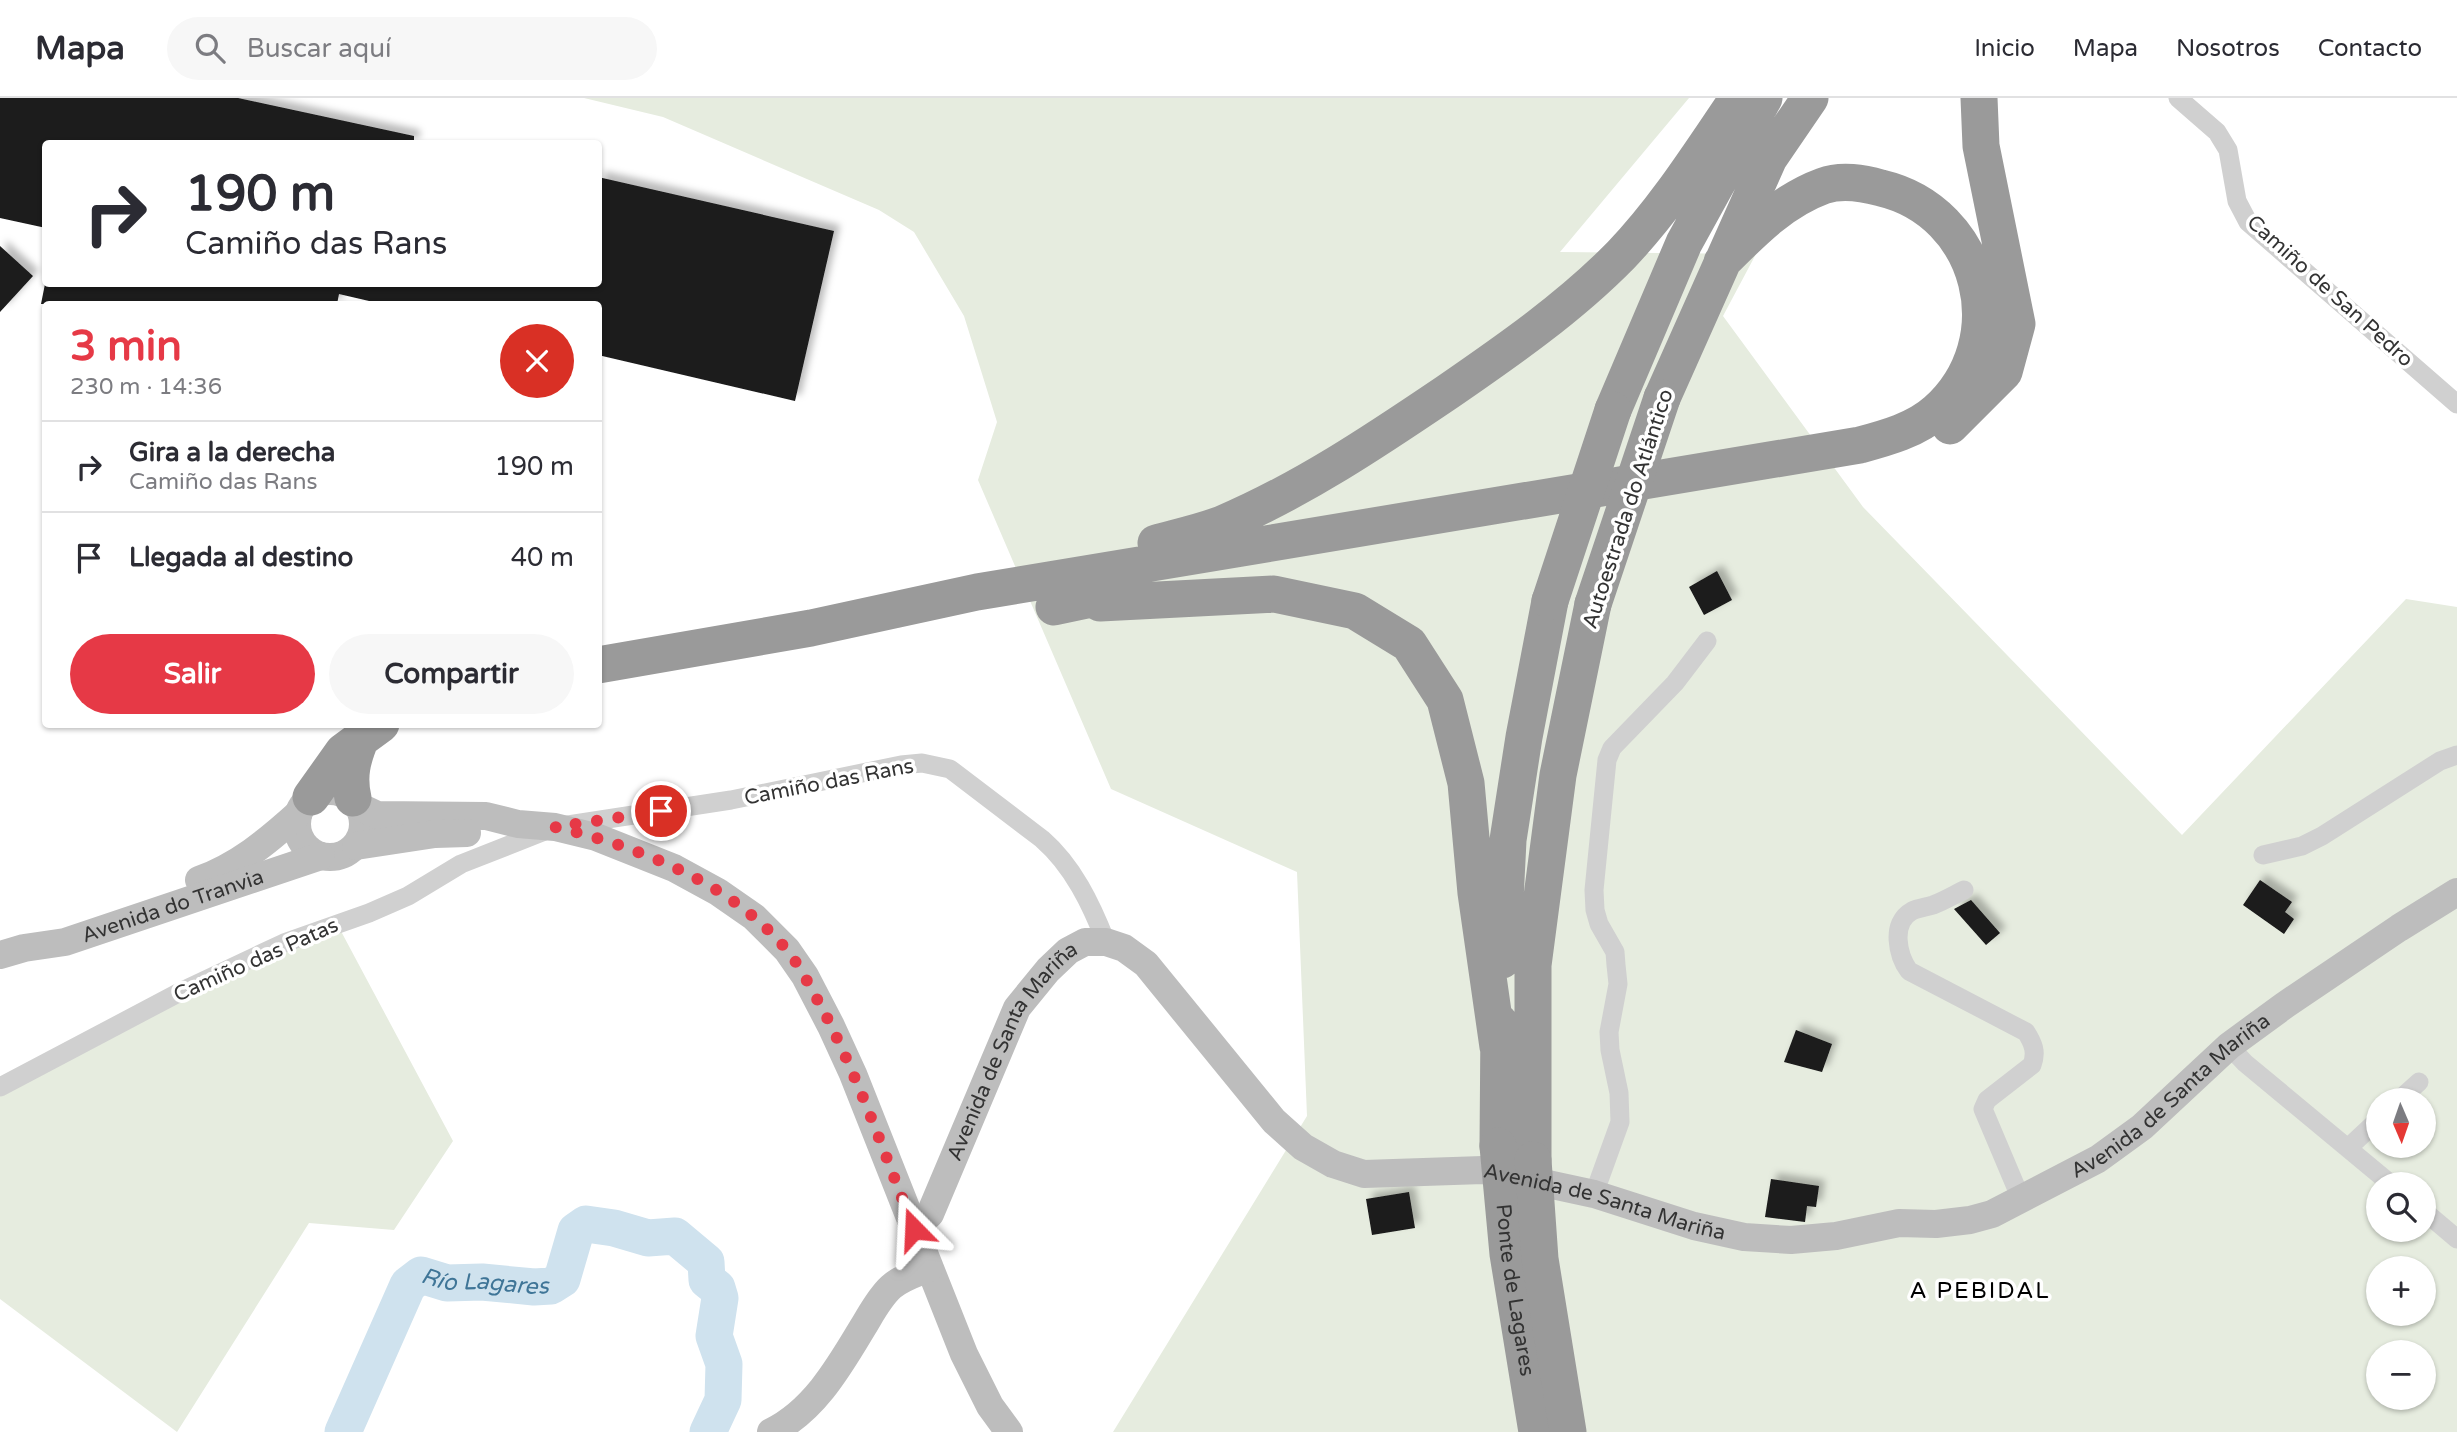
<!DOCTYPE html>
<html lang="es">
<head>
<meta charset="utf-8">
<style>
  :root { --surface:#fff; --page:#f7f7f7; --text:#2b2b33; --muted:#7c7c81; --line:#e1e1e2; --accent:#e63946 }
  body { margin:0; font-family:"Varela Round",sans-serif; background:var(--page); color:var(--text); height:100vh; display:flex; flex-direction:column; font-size:26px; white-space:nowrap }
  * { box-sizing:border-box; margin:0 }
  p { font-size:23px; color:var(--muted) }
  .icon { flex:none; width:38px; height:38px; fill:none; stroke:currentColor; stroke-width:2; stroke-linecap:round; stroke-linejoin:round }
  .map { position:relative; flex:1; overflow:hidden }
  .panel { position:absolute; left:42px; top:203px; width:560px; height:427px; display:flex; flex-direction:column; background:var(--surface); border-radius:7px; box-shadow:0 2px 5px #0004 }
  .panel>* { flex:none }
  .guide { position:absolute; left:42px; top:42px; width:560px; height:147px; border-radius:7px; box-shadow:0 2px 5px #0004; background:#fff; color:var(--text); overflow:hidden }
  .needle { width:46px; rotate:178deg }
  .buttons { position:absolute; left:2366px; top:990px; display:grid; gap:14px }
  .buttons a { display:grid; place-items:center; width:70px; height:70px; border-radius:50%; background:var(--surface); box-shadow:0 2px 5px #0004; font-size:35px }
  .pin { position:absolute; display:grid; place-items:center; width:60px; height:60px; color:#fff; margin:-30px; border:4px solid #fff; border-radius:50%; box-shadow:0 2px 7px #0007 }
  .me { position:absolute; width:77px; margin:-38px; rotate:339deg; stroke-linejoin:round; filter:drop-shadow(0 0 5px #0008) }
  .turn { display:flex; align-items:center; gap:24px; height:147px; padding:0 28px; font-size:32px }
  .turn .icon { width:91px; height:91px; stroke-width:2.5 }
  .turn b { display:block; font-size:49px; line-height:60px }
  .round { display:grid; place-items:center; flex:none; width:74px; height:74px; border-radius:37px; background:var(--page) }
  .head { display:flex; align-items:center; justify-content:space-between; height:119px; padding:0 28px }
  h1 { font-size:42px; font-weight:700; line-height:52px; color:var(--accent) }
  .action { display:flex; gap:14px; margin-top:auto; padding:14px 28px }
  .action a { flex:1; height:80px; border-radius:42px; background:var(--accent); color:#fff; font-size:28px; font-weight:700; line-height:80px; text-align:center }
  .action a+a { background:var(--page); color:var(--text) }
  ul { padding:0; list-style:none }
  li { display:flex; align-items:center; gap:21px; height:91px; padding:0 28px; border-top:2px solid var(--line) }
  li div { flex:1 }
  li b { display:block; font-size:26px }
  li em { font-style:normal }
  header { display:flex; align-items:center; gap:42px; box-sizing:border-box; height:98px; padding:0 35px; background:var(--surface); border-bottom:2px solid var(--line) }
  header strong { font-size:33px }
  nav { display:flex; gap:38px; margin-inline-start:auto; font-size:24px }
  .search { width:490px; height:63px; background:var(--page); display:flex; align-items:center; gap:18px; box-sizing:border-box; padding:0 24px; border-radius:38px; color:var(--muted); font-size:26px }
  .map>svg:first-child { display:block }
</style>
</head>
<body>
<header>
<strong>Mapa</strong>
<div class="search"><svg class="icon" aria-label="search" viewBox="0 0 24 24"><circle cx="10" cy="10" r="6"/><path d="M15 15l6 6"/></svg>Buscar aquí</div>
<nav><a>Inicio</a><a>Mapa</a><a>Nosotros</a><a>Contacto</a></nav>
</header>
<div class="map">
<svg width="2457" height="1334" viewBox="0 0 2457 1334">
  <defs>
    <filter id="shadow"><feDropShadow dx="6" dy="-6" stdDeviation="3.5" flood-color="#0004"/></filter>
  </defs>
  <rect width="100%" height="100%" fill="#fff"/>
  <path fill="#e6ecdf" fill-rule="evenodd" d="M584,0H1689L1560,154L1756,156L1723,218L1863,409L2182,737L2406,501L2457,509V1334H1113L1307,1018L1297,774L1111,691L978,382L997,324L964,218L914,134L879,112L663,19ZM2378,1003H2424V1048H2378ZM2378,1087H2424V1132H2378ZM2378,1171H2424V1216H2378ZM2378,1255H2424V1300H2378Z
    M335,822L453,1043L394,1132L309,1125L177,1334L0,1201V984Z"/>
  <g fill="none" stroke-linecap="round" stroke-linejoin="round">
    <path stroke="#cfe2ee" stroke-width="37" id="s1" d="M343,1334L408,1187L421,1177L447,1185L482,1184L534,1189L551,1188L562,1181L576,1133L586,1126L614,1130L648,1140L675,1138L706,1164L707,1182L717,1190L720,1200L714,1238L724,1266L723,1302L708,1334"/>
  </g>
  <path fill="#1a1a1a" filter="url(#shadow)" d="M0,0H238L414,38V46H46V130L0,120Z
    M598,79L834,133L795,303L598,257V206H382L339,196L337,206H41L45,186H598Z
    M0,148L33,178L0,214Z
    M1717,473L1732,502L1704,517L1689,489Z
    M2260,782L2292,804L2285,814L2294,821L2284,836L2243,807Z
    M1971,802L2000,835L1986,847L1954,811Z
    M1796,932L1832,946L1822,974L1784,964Z
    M1771,1081L1819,1088L1816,1109L1807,1108L1805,1124L1765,1119Z
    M1409,1094L1415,1130L1372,1137L1366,1101Z"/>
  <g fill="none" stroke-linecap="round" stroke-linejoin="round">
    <path stroke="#d0d0d0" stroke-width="19" d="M2178,0L2217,34L2228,52L2237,103L2248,124L2457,306
      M2263,757L2302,748L2322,738L2440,663L2457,657
      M1964,792C1954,797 1944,803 1933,807C1927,809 1918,810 1912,813C1890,825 1898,858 1909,873L2026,934C2033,945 2037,954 2032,967L1987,1002L1983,1011L2021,1101
      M2229,948L2245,965L2392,1087
      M0,989L182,893L284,845L369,815L408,798L461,766L555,729L731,702L901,667L922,665L950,671L1042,741C1073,768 1091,806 1106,844
      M2398,1003L2419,984
      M2348,1050L2378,1022
      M1594,1096L1620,1024L1619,995L1610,952L1609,934L1618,886L1616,867L1615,854L1599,826L1595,812L1594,792L1607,662L1612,650L1675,585L1707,543
      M2424,1113L2457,1141"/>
    <g stroke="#bdbdbd" stroke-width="28">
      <circle cx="330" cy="726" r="33"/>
      <path d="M360,709L377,717L486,718L518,726L555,729L596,739L674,770L718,794L754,819L787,852L805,878L831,928L853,976L964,1256L990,1308L1009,1334"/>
      <path d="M356,748L435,736L467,735"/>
      <path d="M199,782C238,768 268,743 298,716"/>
      <path id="s2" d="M0,857L24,850L65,844L321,758"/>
      <path id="s3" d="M914,1131L930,1116L1017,910L1048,872L1068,853L1085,844H1106L1124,850L1146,866L1274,1023L1303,1049L1333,1066L1364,1076L1483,1072L1594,1096L1694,1128L1744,1139L1791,1142L1836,1138L1899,1125L1936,1126L1970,1122L1992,1116L2098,1061L2142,1029L2229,948L2285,907L2399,830L2457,794"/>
      <path d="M771,1334C814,1313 839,1269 863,1229C871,1216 879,1200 891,1189C901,1180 917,1175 929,1170"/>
    </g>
    <path stroke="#9a9a9a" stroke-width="37" d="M1662,300L1769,60L1810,0
      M1613,312L1684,145L1764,0
      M1950,328L2004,274L2017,226L1981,48L1979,0
      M1156,445C1178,439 1201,434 1222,426C1302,392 1375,343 1446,295C1507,253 1569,210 1621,157C1666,110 1701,54 1738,0
      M1100,505L1274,496L1355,513L1409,546L1445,602L1466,685L1476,795L1498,949
      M1054,509L1125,494
      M598,567L811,530L977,494L1860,347C1886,340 1916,332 1937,313C2015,243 1983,114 1881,90C1863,85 1842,81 1823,88C1782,103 1753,133 1722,164
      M311,699L343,654L381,626
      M353,700C348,678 352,662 361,640
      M1502,862L1508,742L1524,639L1550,503
      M1498,1048L1499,924
      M1533,1062V867L1558,677L1593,506"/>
    <g stroke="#9a9a9a" stroke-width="37">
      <path d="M1550,503L1613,312"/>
      <path d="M1593,506L1662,300"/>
      <path id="s4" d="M1498,1048L1508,1156L1537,1334"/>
      <path d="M1533,1062L1540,1161L1568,1334"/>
    </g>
  </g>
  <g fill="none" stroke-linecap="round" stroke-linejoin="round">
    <path stroke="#e63946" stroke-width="12" stroke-dasharray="0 21.6" d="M661,713L555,729C637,748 731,785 786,851C801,869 811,891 822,910C859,981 885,1057 914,1131"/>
  </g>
  <g text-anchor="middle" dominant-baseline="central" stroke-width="7" stroke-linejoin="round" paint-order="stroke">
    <g font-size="21" fill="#333" stroke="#fff">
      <text transform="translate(2330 193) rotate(42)">Camiño de San Pedro</text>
      <text transform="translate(1628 411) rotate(-72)">Autoestrada do Atlántico</text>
      <text transform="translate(829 684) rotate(-11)">Camiño das Rans</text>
      <text stroke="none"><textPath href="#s2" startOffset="180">Avenida do Tranvia</textPath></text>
      <text transform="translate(256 862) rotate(-24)">Camiño das Patas</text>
      <text stroke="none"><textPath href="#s3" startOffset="206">Avenida de Santa Mariña</textPath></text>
      <text stroke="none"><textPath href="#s3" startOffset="1572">Avenida de Santa Mariña</textPath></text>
      <text stroke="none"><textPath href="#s3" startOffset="962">Avenida de Santa Mariña</textPath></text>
      <text stroke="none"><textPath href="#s4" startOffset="145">Ponte de Lagares</textPath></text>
    </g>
    <g font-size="23" font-style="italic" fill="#3f7597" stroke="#fff">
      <text stroke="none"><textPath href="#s1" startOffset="242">Río Lagares</textPath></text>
    </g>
    <g font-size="23" letter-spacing="2" fill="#000" stroke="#fff">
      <text x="1980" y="1193">A PEBIDAL</text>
    </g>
  </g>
</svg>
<div class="buttons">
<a><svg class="needle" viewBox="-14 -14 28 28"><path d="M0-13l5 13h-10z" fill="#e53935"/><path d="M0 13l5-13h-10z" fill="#7c7c81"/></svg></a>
<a><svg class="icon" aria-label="search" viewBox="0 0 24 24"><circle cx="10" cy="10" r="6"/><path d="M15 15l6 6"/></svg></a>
<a>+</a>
<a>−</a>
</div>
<div class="pin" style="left:661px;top:713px;background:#d93025"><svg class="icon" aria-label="arrive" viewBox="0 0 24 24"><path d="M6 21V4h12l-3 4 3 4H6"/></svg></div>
<svg class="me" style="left:914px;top:1131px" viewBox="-20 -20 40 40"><path d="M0-17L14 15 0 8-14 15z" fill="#e63946" stroke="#fff" stroke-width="4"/></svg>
<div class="guide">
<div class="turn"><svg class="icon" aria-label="right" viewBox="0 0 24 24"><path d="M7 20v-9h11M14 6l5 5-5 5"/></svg><div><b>190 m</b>Camiño das Rans</div></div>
</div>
<section class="panel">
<div class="head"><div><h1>3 min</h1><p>230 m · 14:36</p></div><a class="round" style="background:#d93025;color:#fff"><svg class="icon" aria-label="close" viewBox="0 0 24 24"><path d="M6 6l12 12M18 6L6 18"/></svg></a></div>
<ul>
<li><svg class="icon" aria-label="right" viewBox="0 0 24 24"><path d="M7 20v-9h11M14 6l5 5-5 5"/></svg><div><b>Gira a la derecha</b><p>Camiño das Rans</p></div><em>190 m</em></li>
<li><svg class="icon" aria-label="arrive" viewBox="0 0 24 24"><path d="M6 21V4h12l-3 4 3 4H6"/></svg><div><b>Llegada al destino</b></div><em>40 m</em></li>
</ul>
<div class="action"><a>Salir</a><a>Compartir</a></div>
</section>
</div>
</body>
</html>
